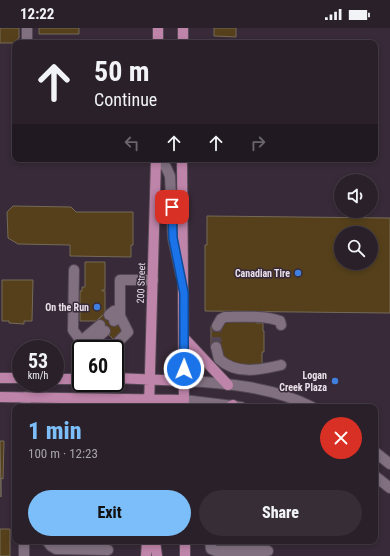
<!DOCTYPE html>
<html lang="en">
<head>
<meta charset="utf-8">
<style>
  :root { --surface:#2a202a; --page:#362d36; --text:#f1f3f6; --muted:#a5a3a8; --line:#463e47; --accent:#7cbef9 }
  body { margin:0; font-family:"Roboto Condensed",sans-serif; background:var(--page); color:var(--text); height:100vh; display:flex; flex-direction:column; font-size:15px; white-space:nowrap }
  * { box-sizing:border-box; margin:0 }
  p { font-size:13px; color:var(--muted) }
  .icon { flex:none; width:22px; height:22px; fill:none; stroke:currentColor; stroke-width:2; stroke-linecap:round; stroke-linejoin:round }
  .map { position:relative; flex:1; overflow:hidden }
  .panel { position:absolute; left:12px; top:376px; width:366px; height:140px; display:flex; flex-direction:column; background:var(--surface); border-radius:8px; box-shadow:0 2px 6px #0003,0 0 0 1px var(--line) }
  .panel>* { flex:none }
  .top-card { position:absolute; left:12px; top:12px; width:366px; height:122px; border-radius:8px; box-shadow:0 2px 6px #0003,0 0 0 1px var(--line); background:#2a202a; color:var(--text); overflow:hidden }
  .controls { position:absolute; left:334px; top:146px; display:grid; gap:8px }
  .controls a { display:grid; place-items:center; width:44px; height:44px; border-radius:50%; background:var(--surface); box-shadow:0 2px 6px #0003,0 0 0 1px var(--line); font-size:20px }
  .speed { position:absolute; left:12px; top:312px; display:flex; gap:8px; font-size:20px; font-weight:700; text-align:center }
  .speed>* { display:grid; place-content:center; width:52px; height:52px; border-radius:50%; background:var(--surface); box-shadow:0 2px 6px #0003,0 0 0 1px var(--line); line-height:1 }
  .speed small { font-size:10px; font-weight:400 }
  .speed .limit { border:2px solid #111; border-radius:6px; background:#fff; color:#111 }
  .pin { position:absolute; display:grid; place-items:center; width:34px; height:34px; color:#fff; margin:-17px; border-radius:8px; box-shadow:0 2px 6px #0006 }
  .me { position:absolute; width:44px; margin:-22px; rotate:1deg; stroke-linejoin:round; filter:drop-shadow(0 0 3px #0008) }
  .turn { display:flex; align-items:center; gap:14px; height:84px; padding:0 16px; font-size:18px }
  .turn .icon { width:52px; height:52px; stroke-width:2.5 }
  .turn b { display:block; font-size:28px; line-height:34px }
  .lanes { display:flex; align-items:center; height:38px; padding:0 16px; background:#0003; justify-content:center; gap:20px; direction:ltr }
  .lanes .off { opacity:.35 }
  .round { display:grid; place-items:center; flex:none; width:42px; height:42px; border-radius:21px; background:var(--page) }
  .headline { display:flex; align-items:center; justify-content:space-between; height:68px; padding:0 16px }
  h1 { font-size:24px; font-weight:800; line-height:30px; color:var(--accent) }
  .action { display:flex; gap:8px; margin-top:auto; padding:8px 16px }
  .action a { flex:1; height:46px; border-radius:24px; background:var(--accent); color:#111; font-size:16px; font-weight:800; line-height:46px; text-align:center }
  .action a+a { background:var(--page); color:var(--text) }
  .status { display:flex; justify-content:space-between; align-items:center; height:28px; padding:0 20px; background:var(--surface); direction:ltr }
  .status svg { height:11px; fill:currentColor }
  .map>svg:first-child { display:block }
</style>
</head>
<body>
<div class="status"><b>12:22</b><svg viewBox="0 0 49 12"><path d="M0 12V9h3v3zM5 12V6h3v6zM10 12V3h3v9zM15 12V0h3v12zM26 1h20v11H26zM47 4h2v5h-2z"/></svg></div>
<div class="map">
<svg width="390" height="528" viewBox="0 0 390 528">
  <rect width="100%" height="100%" fill="#382a38"/>
  <path fill="#55401b" stroke="#756a58" fill-rule="evenodd" d="M0,0H19V10L13,15H0Z
    M39,0H79V6H39Z
    M214,0H236V9L214,8Z
    M13,178L71,179L76,184H133V217H131V229L70,228V217L18,216L8,210L7,184Z
    M207,188L390,190V285L205,283V217H207ZM341,205H371V235H341Z
    M85,234H105V262H102V263H105V285L96,293H80V263H82V259H85Z
    M2,252H33L32,293H24V296L9,295V293H2Z
    M106,284L124,303L114,312L96,294Z
    M225,291L256,292V295H263V303H264V324H262V337L232,338V333H223V327H219L211,319V298H222Z
    M0,413H4L3,451L1,450V469Z
    M0,501H10V528H0Z
    M53,513H97L96,518L53,517Z
    M214,513H260V520H220V518H214Z"/>
  <g fill="none" stroke-linecap="round" stroke-linejoin="round">
    <path stroke="#534553" stroke-width="10" stroke-dasharray="10 5" stroke-linecap="butt" d="M216,319L217,298"/>
    <defs>
      <path id="minor" d="M27,15V0
        M156,132L166,139L170,148L173,210L181,247
        M74,242L73,302L81,313
        M109,287L114,283L120,288L114,293
        M217,298L221,291L225,289C243,289 263,287 280,293L281,297
        M216,319L219,331C236,347 260,342 281,337
        M84,321L105,303
        M99,321L114,318L128,304L120,288V252H153
        M80,324L81,313L100,297
        M79,351L80,324H81
        M185,353C227,355 273,359 312,379
        M26,369V379
        M184,372L241,379
        M375,424L390,436
        M375,448L390,460
        M47,513L51,518L56,521L108,522
        M210,513L211,521L216,523H268
        M24,528V513"/>
      <path id="major" d="M158,15V0
        M183,15V0
        M182,131L184,379
        M185,311L228,357
        M0,350H21
        M115,350L185,353
        M55,351H81
        M0,369L184,372
        M149,379L156,131
        M230,379L233,377
        M155,513L157,528
        M185,513V528
        M146,528L147,513"/>
    </defs>
    <use href="#minor" stroke="#544854" stroke-width="12"/>
    <use href="#major" stroke="#544854" stroke-width="12"/>
    <use href="#minor" stroke="#817080" stroke-width="10"/>
    <use href="#major" stroke="#be84a9" stroke-width="10"/>
  </g>
  <g fill="none" stroke-linecap="round" stroke-linejoin="round">
    <defs>
      <path id="route" d="M172,179L173,210L184,265V341"/>
    </defs>
    <use href="#route" stroke="#114b97" stroke-width="10"/>
    <use href="#route" stroke="#1a73e8" stroke-width="7"/>
  </g>
  <g fill="#3f7fe0" stroke="#382a38" stroke-width="1.5">
    <circle cx="298" cy="245" r="4"/>
    <circle cx="97" cy="279" r="4"/>
    <circle cx="335" cy="353" r="4"/>
  </g>
  <g text-anchor="middle" dominant-baseline="central" stroke-width="3" stroke-linejoin="round" paint-order="stroke">
    <g font-size="10" font-weight="bold" fill="#eae1ea" stroke="#382a38" text-anchor="end">
      <text x="290" y="245">Canadian Tire</text>
      <text x="89" y="279">On the Run</text>
      <text x="327" y="347">Logan<tspan x="327" dy="12">Creek Plaza</tspan></text>
    </g>
    <g font-size="10" fill="#eae1ea" stroke="#382a38">
      <text transform="translate(141 255) rotate(-88)">200 Street</text>
    </g>
  </g>
</svg>
<div class="controls">
<a><svg class="icon" aria-label="sound" viewBox="0 0 24 24"><path d="M4 9h4l5-4v14l-5-4H4zM17 9q2 3 0 6"/></svg></a>
<a><svg class="icon" aria-label="search" viewBox="0 0 24 24"><circle cx="10" cy="10" r="6"/><path d="M15 15l6 6"/></svg></a>
</div>
<div class="speed"><div>53<small>km/h</small></div><div class="limit">60</div></div>
<div class="pin" style="left:172px;top:179px;background:#d93025"><svg class="icon" aria-label="arrive" viewBox="0 0 24 24"><path d="M6 21V4h12l-3 4 3 4H6"/></svg></div>
<svg class="me" style="left:184px;top:341px" viewBox="-20 -20 40 40"><circle r="17" fill="#1a73e8" stroke="#fff" stroke-width="3"/><path d="M0-11L8 9 0 5-8 9z" fill="#fff"/></svg>
<div class="top-card">
<div class="turn"><svg class="icon" aria-label="ahead" viewBox="0 0 24 24"><path d="M12 20V5M6 11l6-6 6 6"/></svg><div><b>50 m</b>Continue</div></div>
<div class="lanes"><svg class="icon off" aria-label="left" viewBox="0 0 24 24"><path d="M17 20v-9H6M10 6l-5 5 5 5"/></svg><svg class="icon" aria-label="ahead" viewBox="0 0 24 24"><path d="M12 20V5M6 11l6-6 6 6"/></svg><svg class="icon" aria-label="ahead" viewBox="0 0 24 24"><path d="M12 20V5M6 11l6-6 6 6"/></svg><svg class="icon off" aria-label="right" viewBox="0 0 24 24"><path d="M7 20v-9h11M14 6l5 5-5 5"/></svg></div>
</div>
<section class="panel">
<div class="headline"><div><h1>1 min</h1><p>100 m · 12:23</p></div><a class="round" style="background:#d93025;color:#fff"><svg class="icon" aria-label="close" viewBox="0 0 24 24"><path d="M6 6l12 12M18 6L6 18"/></svg></a></div>
<div class="action"><a>Exit</a><a>Share</a></div>
</section>
</div>
</body>
</html>
